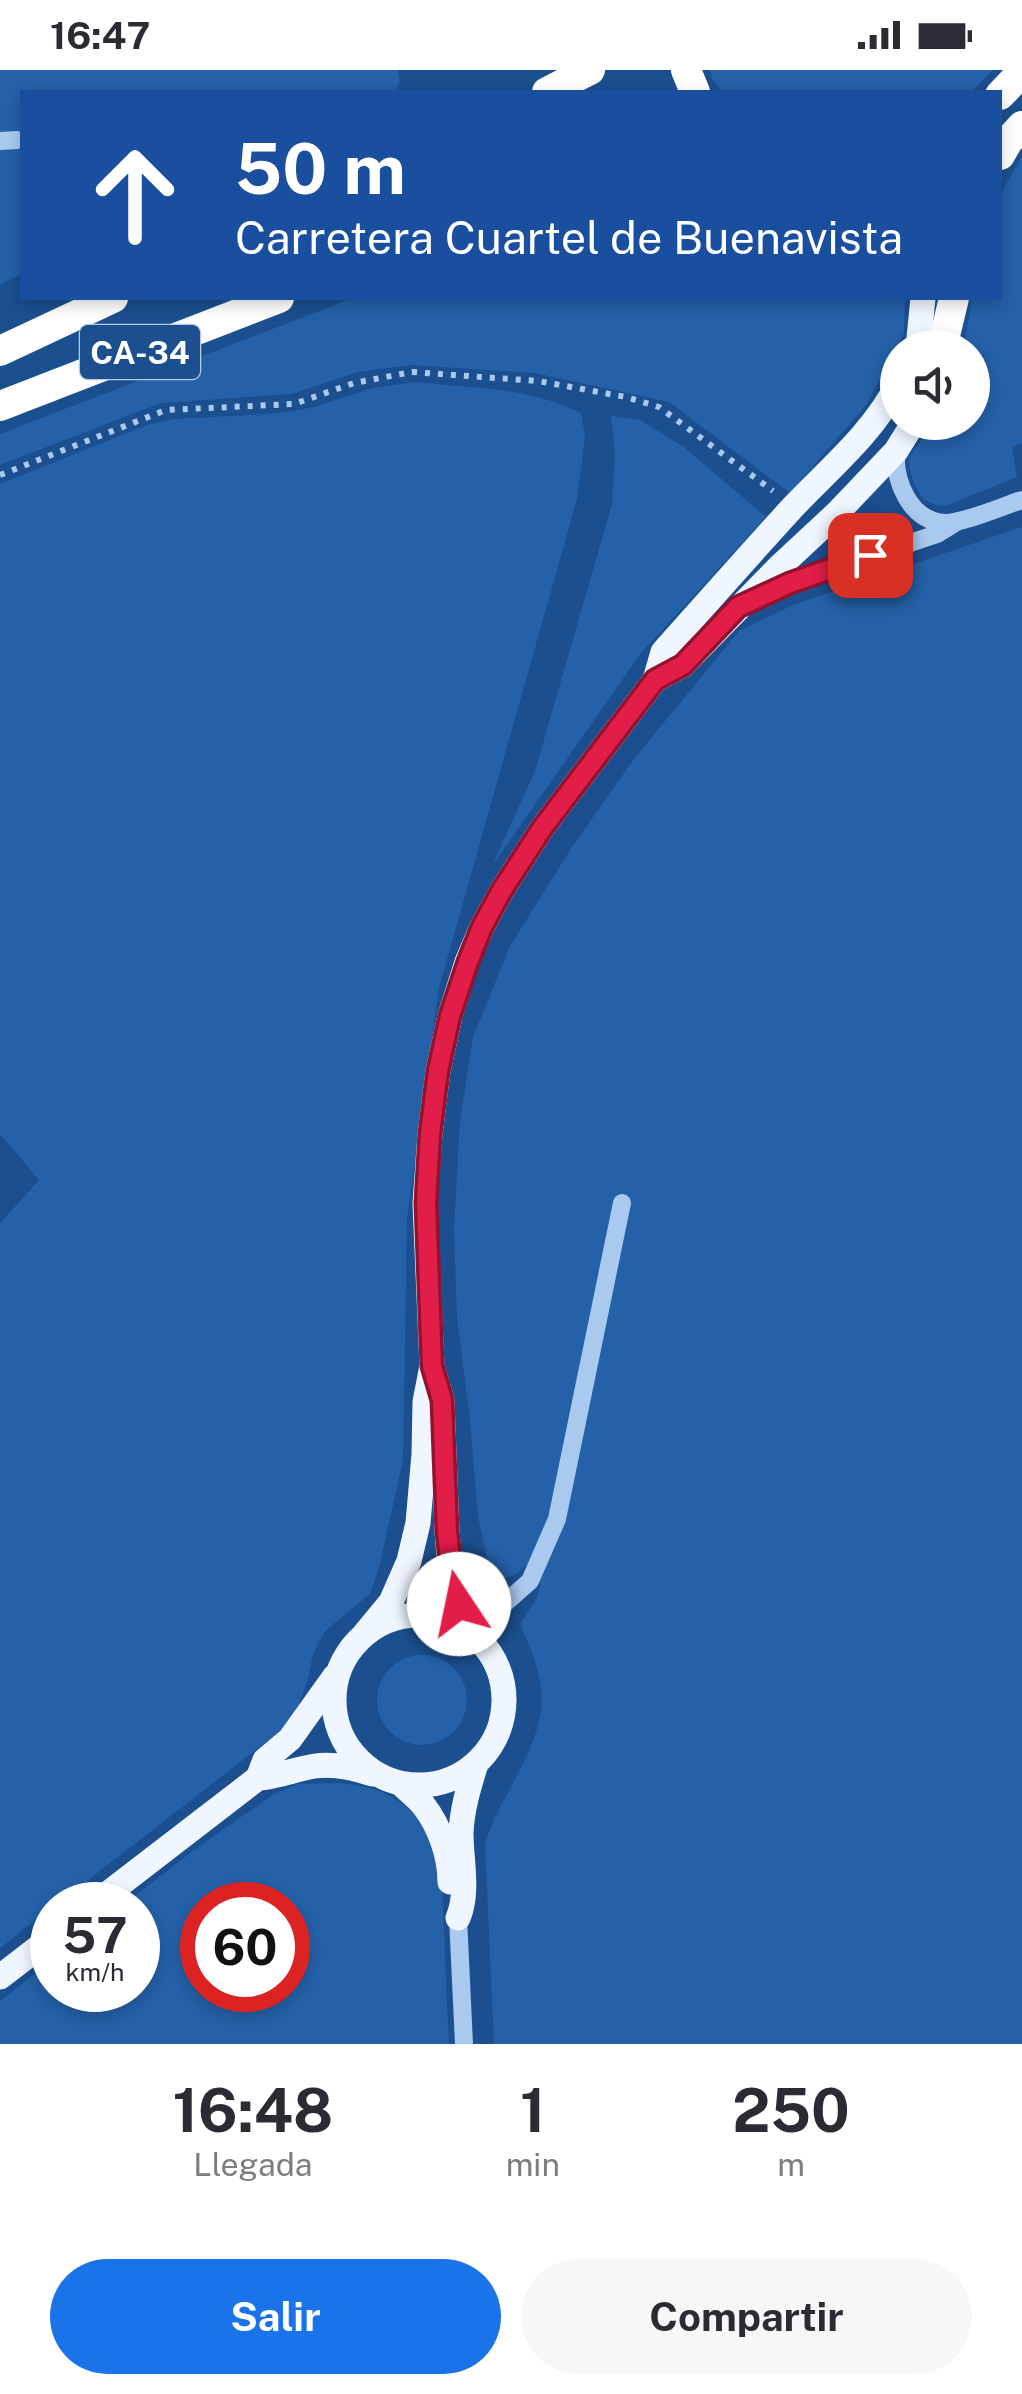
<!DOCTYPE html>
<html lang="es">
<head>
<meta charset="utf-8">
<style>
  :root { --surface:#fff; --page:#f7f7f7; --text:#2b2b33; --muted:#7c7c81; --accent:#1a73e8 }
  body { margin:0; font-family:"Public Sans",sans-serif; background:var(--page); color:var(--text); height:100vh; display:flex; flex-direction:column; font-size:38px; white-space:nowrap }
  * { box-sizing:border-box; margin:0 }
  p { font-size:32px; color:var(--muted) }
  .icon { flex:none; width:55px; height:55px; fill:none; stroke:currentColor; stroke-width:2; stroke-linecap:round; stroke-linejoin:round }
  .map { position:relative; height:1974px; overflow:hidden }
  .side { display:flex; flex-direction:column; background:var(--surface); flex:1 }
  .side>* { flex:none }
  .banner { position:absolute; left:20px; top:20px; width:982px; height:210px; border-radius:0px; box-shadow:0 5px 15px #0003; background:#1a4fa0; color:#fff; overflow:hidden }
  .fabs { position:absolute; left:880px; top:260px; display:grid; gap:20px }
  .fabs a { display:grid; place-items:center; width:110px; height:110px; border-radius:50%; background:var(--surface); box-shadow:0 5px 15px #0003; font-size:50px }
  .speed { position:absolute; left:30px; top:1812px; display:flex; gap:20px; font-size:50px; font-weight:700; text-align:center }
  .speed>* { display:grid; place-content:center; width:130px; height:130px; border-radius:50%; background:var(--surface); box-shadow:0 5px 15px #0003; line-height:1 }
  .speed small { font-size:25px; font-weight:400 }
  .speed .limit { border:15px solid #d22; background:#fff; color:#111 }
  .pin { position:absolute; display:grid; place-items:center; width:85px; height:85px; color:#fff; margin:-42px; border-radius:20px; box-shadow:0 5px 15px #0006 }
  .me { position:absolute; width:110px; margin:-55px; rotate:349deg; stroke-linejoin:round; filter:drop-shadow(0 0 8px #0008) }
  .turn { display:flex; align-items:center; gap:35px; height:210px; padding:0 50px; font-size:45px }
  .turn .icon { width:130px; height:130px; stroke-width:2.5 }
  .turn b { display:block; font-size:70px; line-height:85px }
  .eta { display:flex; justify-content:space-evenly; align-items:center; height:170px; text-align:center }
  .eta b { font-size:60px; font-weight:700; line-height:70px }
  .button { display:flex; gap:20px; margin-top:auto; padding:20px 50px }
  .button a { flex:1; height:115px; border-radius:60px; background:var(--accent); color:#fff; font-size:40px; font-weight:700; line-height:115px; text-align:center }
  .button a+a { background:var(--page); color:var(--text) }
  .status { display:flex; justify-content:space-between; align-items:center; height:70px; padding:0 50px; background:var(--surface); direction:ltr }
  .status svg { height:28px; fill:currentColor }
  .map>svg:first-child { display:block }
</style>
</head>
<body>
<div class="status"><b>16:47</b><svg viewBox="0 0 49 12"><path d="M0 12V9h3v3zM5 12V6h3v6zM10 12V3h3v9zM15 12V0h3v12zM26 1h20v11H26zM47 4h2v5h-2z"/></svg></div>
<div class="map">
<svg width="1022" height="1974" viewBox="0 0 1022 1974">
  <rect width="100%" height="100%" fill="#1b4f8f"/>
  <path fill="#2461a8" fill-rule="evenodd" d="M0,0H398L400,11L395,22H22V204L0,215Z
    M710,0H993L971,22H722L711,7Z
    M1022,86V373L1012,377L1017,407L945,436C936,435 928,434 922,427C915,419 907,398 910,387C914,378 929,362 935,353L972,352V278L964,277L972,228H1000V125Z
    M353,228H905L904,263L867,334L790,423L669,332L535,303L410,295L358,302L292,324L161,333L0,395V364Z
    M415,312C471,318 530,317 581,343L585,366L577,429L439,918L407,1148L403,1390L379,1498L370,1524L325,1561L313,1584L308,1609L299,1634L284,1658L56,1835H52V1837L0,1878V1153L39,1110L0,1064V414L147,355L173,349L269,344L310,338L373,318Z
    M611,346L640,350L684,377L766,447L641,583L492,796L535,701L612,434L615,384Z
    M1022,457V1974H494L485,1775C492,1748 506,1728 518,1703C550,1643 548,1615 520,1554C534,1533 546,1522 537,1496L527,1495L514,1505L502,1510L493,1506L489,1498L478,1446L469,1341L457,1248L454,1158L460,1051L473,967L510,876L572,777L634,689L739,561L795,534Z
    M377 1630a45 45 0 1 1 90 0a45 45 0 1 1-90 0Z
    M341,1713C353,1715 367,1716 379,1721C441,1746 442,1801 444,1858C445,1896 447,1935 449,1974H0V1931L52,1890V1920H138V1835H123L194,1780L274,1724L299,1714ZM202,1835H288V1920H202Z"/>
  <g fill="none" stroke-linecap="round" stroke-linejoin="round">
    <path stroke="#a9c9ee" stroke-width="6" stroke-dasharray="5 8" stroke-linecap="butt" d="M0,405L166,340L294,334L354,313L412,302L538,311L626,327L659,337L773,421"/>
    <path stroke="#a9c9ee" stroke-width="18" d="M0,71L17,70
      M896,381C894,410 909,451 945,453C964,453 1003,436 1022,430
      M836,444C856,457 876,471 901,471
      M753,530L791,513L937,464L958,451
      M471,1563L530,1511L557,1449L622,1133
      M458,1848L464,1974"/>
    <path stroke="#f0f6ff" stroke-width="25" d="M918,278L923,228
      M655,610L683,595L778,498L836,444L896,381L914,352
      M433,1300L442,1330L447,1462L451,1507L467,1559
      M334 1630a85 85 0 1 1 170 0a85 85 0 1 1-170 0Z
      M363,1566L391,1532L409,1491L418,1453L424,1384L425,1332L432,1296L425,1133L430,1064L438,1001L450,946L467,892L482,857L502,820L543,757L655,610L663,582C706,534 749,485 793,437C830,398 873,363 898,314
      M258,1708L265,1690L290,1669L335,1606
      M400,1713C407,1720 417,1727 424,1736C440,1757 450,1786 450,1812
      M93,1835L258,1708C278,1707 295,1699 315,1696C334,1693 354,1698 372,1704
      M458,1848C469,1822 461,1791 461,1763C462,1739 469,1716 476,1694
      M0,1907L52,1867"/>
    <path stroke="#fff" stroke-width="30" d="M686,0L695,22
      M547,22L590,0
      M1000,25L1022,2
      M1000,85L1008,71L1022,56
      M942,278L954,228
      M0,281L113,228
      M0,336L279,228"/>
  </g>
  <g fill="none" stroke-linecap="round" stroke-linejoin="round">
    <defs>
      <path id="route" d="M459,1534L452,1506L447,1462L442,1330L432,1296L426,1133L430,1064L438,1001L450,946L468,892L482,857L502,820L543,757L655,610L683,595L738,537L790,513L870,485"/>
    </defs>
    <use href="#route" stroke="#92132f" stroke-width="25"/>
    <use href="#route" stroke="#e11d48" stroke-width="18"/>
  </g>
  <g text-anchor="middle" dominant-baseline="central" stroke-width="10" stroke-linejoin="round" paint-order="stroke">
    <rect fill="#1b4f8f" stroke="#bbcadd" stroke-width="2.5" x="80" y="255" width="120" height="54" rx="8"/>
    <g font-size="32" font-weight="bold" fill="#fff">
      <text x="140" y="282">CA-34</text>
    </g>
  </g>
</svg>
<div class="fabs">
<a><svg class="icon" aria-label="sound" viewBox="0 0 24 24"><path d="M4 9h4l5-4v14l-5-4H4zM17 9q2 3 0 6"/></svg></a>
</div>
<div class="speed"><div>57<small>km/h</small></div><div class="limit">60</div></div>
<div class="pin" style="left:870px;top:485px;background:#d93025"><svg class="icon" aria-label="arrive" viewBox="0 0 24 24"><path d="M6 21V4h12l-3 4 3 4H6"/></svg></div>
<svg class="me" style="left:459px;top:1534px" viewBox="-20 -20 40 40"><circle r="19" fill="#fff"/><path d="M0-13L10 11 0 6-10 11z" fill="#e11d48"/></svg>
<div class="banner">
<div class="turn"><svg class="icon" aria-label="ahead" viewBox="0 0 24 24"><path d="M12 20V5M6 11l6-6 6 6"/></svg><div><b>50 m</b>Carretera Cuartel de Buenavista</div></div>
</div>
</div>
<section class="side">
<div class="eta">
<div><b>16:48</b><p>Llegada</p></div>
<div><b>1</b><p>min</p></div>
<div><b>250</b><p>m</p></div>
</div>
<div class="button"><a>Salir</a><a>Compartir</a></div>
</section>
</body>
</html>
